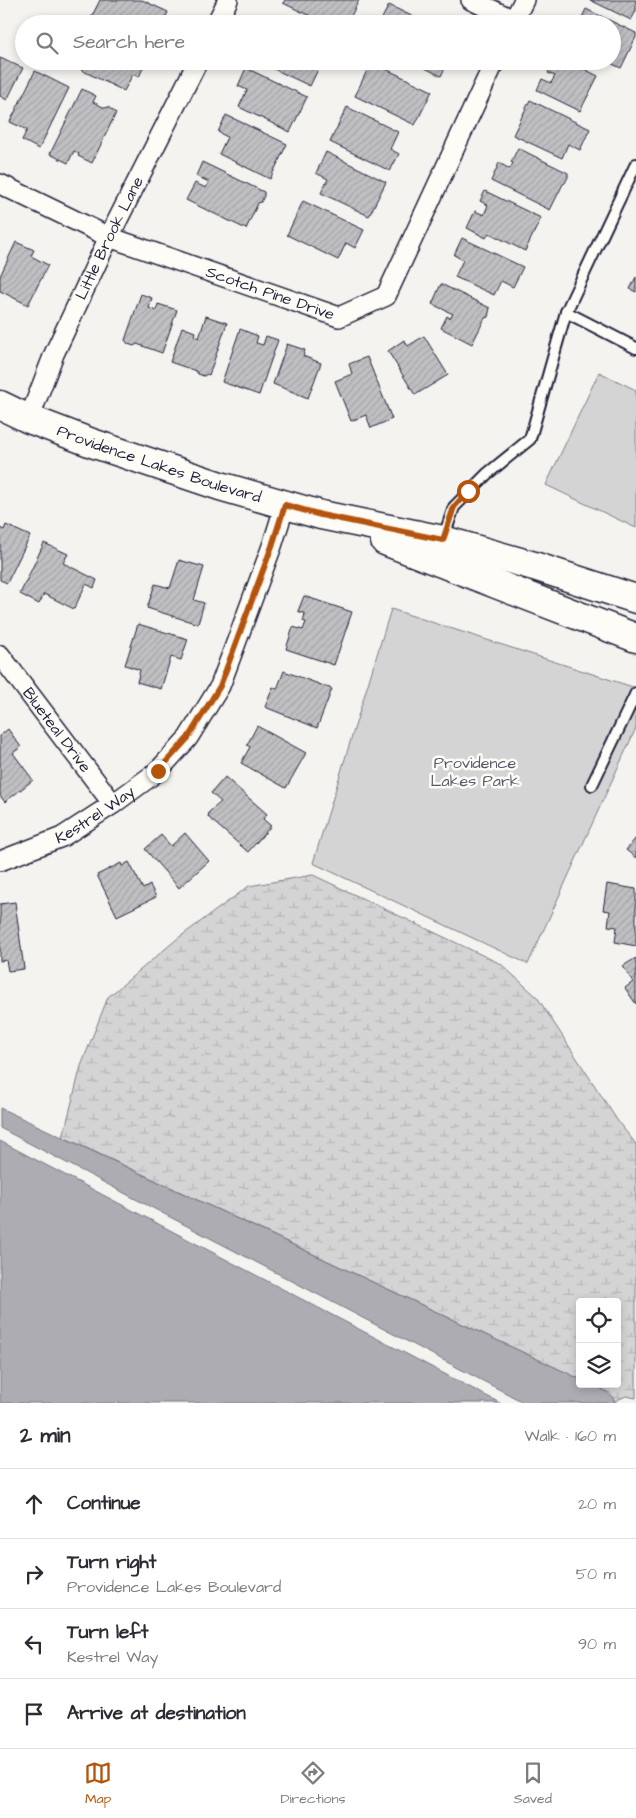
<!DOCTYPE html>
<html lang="en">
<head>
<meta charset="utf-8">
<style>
  body { margin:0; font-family:"Architects Daughter",sans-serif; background:#f7f7f7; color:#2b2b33 }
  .controls { position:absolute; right:15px; bottom:15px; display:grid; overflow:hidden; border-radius:5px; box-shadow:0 2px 8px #0003 }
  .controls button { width:45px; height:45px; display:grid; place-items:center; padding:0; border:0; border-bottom:1px solid #e1e1e2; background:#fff; color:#2b2b33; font:25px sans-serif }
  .stop { position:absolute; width:15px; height:15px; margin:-11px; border:4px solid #b45309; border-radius:50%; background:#fff }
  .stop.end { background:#b45309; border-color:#fff; box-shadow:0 1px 5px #0008 }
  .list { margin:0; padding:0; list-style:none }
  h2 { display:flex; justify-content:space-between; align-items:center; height:65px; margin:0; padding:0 20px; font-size:21px }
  h2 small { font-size:16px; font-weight:400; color:#7c7c81 }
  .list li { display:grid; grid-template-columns:32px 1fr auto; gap:15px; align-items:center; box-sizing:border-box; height:70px; padding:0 20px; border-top:1px solid #e1e1e2 }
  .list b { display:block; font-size:19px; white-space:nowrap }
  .list p { margin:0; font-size:16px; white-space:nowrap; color:#7c7c81 }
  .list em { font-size:16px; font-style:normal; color:#7c7c81 }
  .icon { flex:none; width:28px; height:28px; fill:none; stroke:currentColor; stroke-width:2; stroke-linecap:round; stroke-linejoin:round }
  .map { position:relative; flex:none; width:636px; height:1403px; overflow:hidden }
  .search { position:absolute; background:#fff; box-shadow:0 2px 8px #0003; left:15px; right:15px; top:15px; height:55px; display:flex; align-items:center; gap:12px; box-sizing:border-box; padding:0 18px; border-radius:28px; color:#7c7c81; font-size:19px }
  .sheet { height:345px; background:#fff }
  nav { display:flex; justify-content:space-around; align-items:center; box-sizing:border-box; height:70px; border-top:1px solid #e1e1e2; background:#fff; font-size:14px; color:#7c7c81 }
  nav a { display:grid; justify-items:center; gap:2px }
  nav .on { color:#b45309 }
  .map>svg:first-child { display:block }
  .wetland { fill:url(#wetland-marsh); stroke:#7c7b88 }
  .green { fill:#d5d4d5; stroke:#7c7b88 }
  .water { fill:#acacb2; stroke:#757582 }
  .building { fill:url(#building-hatch); stroke:#22223b }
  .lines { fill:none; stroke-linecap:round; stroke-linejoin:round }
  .lane-casing { stroke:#22223b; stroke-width:14 }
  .street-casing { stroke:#22223b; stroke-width:22 }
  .secondary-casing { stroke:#22223b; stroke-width:31 }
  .lane { stroke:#fdfcf7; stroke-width:10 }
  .street { stroke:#fdfcf7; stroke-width:19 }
  .secondary { stroke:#fdfcf7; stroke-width:28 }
  .route { stroke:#b45309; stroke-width:6 }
  .labels { text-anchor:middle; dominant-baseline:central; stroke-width:5; stroke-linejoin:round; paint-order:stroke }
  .street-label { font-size:16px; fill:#22223b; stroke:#fdfcf7 }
  .park-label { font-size:16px; fill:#585769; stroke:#fdfcf7 }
</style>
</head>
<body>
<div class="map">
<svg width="636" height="1403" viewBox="0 0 636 1403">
  <defs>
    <pattern id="wetland-marsh" width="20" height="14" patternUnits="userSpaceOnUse" patternTransform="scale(1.25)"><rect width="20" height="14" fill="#d5d4d5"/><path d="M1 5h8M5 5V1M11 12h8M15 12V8" fill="none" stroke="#b7b6b8"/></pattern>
    <pattern id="building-hatch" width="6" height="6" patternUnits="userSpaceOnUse" patternTransform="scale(1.25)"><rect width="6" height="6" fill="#c0bfc2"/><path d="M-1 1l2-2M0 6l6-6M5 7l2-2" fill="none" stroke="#a5a4a8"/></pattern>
  </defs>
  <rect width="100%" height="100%" fill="#f4f3ef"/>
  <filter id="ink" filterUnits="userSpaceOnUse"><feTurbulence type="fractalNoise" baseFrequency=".02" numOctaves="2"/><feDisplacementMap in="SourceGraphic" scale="10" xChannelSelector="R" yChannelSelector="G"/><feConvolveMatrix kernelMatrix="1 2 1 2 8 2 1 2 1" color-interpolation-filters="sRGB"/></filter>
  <g filter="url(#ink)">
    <path class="wetland" d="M313,875L501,964L537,997L619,1123L636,1144V1398L626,1396L615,1401L610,1393L591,1384H617V1302H580V1379L63,1137L81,1066L108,997L177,939L249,886Z"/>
    <g class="green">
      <path d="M599,372L636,390V528L546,485Z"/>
      <path d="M391,609L636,688V728L528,964L313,863Z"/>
    </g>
    <g class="water">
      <path d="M0,1108L580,1379V1384C595,1384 608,1390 616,1403H525L0,1128Z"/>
      <path d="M0,1141L500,1403H0Z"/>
    </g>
    <g class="building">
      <path d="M100,0H142L168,12L163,24H103L91,18Z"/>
      <path d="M285,0H359L347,24H327L283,3Z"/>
      <path d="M590,0H636V11L631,20Z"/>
      <path d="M389,5L428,24H379Z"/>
      <path d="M586,9L636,33V37L621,68L606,61H612V24H579Z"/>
      <path d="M0,58L23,68L7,100L0,96Z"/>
      <path d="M85,61H146L139,77L133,74L124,91L81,70Z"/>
      <path d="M257,61H322L310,86Z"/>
      <path d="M411,61H446L448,62L441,76Z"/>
      <path d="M554,61H568L598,76L580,111L537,90L542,79L551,83L555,76L548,73Z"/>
      <path d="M371,62L432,91L415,125L355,96Z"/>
      <path d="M246,68L307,97L290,132L239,107L247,90L238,86Z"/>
      <path d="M35,71L69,88L39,149L22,140L27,130L10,122Z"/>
      <path d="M82,89L96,96L93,102L105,108L108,107L116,113L92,163L78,156L79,154L74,151L68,163L50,154Z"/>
      <path d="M530,100L590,129L580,150L568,144L562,158L513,135Z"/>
      <path d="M347,107L398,132L390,149L399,154L390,171L330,142Z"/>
      <path d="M226,115L287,144L270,179L219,154L227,137L218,132Z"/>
      <path d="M518,148L568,173V177L565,183L563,184L550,210L491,181L499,163L510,169L513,163L511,162Z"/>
      <path d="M326,152L386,182L369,216L321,193L328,179L316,173Z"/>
      <path d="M202,162L264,192V196L261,202L258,203L246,229L186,200L195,183L206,188L209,182L196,176Z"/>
      <path d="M485,191L541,218L525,251L489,233L486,238L467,228L475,211L484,215L488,205L480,201Z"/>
      <path d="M303,201L364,230L355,248L346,243L338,260L287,235Z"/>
      <path d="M462,238L523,267L513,287L501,281L494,295L455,277L463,260L454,255Z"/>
      <path d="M16,242L34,250L31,256L48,265L28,305L0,291V276Z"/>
      <path d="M636,277V292L630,289Z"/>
      <path d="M441,284L490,308L488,317L485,318L472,344L441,328L447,316L450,318L453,314L432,304Z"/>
      <path d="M141,294L152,298L149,308L156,311L158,304L177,310L162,353L137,344L134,346L128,344L125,340Z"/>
      <path d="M206,316L227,323L209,375L207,374L204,376L198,374L196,371L170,362L182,327L195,332L194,336L199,338Z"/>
      <path d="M240,329L258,336L256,343L263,345L266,336L278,340L259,395L222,382Z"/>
      <path d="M424,336L448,375L415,395L388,351L404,340L408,346Z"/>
      <path d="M287,344L305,350L303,356L321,363L308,398L273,384Z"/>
      <path d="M367,357L392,419L371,428L366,415L351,421L335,381L352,374L349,364Z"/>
      <path d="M6,525L30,536L7,583L0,580V528L4,530Z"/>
      <path d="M44,543L68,554L63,563L97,580L94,588L86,584L74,609L44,594L39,604L20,594Z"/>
      <path d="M179,560L204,567L194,600L204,603L198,624L147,608L155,584L170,588Z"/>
      <path d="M304,596L352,612L334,665L286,649L293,627L303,630L306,622L303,621L305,614L298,611Z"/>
      <path d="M138,624L188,639L181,660L171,657L161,689L137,682L140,670L125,665Z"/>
      <path d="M284,671L332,689L317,728L265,707L273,687L277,689Z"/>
      <path d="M257,726L306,753L286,788L241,763L250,747L247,745Z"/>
      <path d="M8,729L21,747L13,753L33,780L5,802L0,796V736Z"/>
      <path d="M225,777L267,814L263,819L271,826L248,852L208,817L209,812L221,802L211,793Z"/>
      <path d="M185,833L209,861L179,888L145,849L161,835L171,846Z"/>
      <path d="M636,838V858L626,850Z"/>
      <path d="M129,862L143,889L150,885L156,897L117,916L97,875L121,863L122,866Z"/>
      <path d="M607,884L636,889V946L615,942L617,927L608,926L610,911L603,910Z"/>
      <path d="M15,902L24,969L8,971L6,960L0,961V904Z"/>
      <path d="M636,958V1004L625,988L633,982L623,966Z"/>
    </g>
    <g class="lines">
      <defs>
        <g id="lane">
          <path d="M566,312L636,348"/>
          <path d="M443,539L454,507L487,474L530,439L566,312L636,164"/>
          <path d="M592,785L636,693"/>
        </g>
        <g id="street">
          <path d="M471,0L514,20"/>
          <path d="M216,24L228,0"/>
          <path d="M512,24L524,0"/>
          <path id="s1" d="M0,184L109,237L339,317L386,296L495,61"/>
          <path id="s2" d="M29,419L54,354L109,237L198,61"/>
          <path id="s3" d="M0,655L113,804"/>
          <path id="s4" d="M0,861L62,837L113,804L158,771L188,738L220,686L272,546L285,505"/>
        </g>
        <g id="secondary">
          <path id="s5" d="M0,405L29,419L92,443L220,486L321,515L443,540L534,566L636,599"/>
          <path d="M385,541L636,638"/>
        </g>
      </defs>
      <use href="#lane" class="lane-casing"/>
      <use href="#street" class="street-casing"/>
      <use href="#secondary" class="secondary-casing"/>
      <use href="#lane" class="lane"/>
      <use href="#street" class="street"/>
      <use href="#secondary" class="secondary"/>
    </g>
  </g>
  <g class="lines" filter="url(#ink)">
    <path class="route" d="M158,771L188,738L220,686L272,546L285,505L321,515L443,540L454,507L468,491"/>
  </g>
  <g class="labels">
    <g class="street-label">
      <text stroke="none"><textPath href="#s2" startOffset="198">Little Brook Lane</textPath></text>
      <text stroke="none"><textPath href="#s1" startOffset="292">Scotch Pine Drive</textPath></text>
      <text stroke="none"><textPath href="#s5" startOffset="170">Providence Lakes Boulevard</textPath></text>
      <text stroke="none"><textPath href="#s3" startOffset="94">Blueteal Drive</textPath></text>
      <text stroke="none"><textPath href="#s4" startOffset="106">Kestrel Way</textPath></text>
    </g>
    <g class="park-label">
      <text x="475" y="763">Providence<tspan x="475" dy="18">Lakes Park</tspan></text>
    </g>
  </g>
</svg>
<div class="controls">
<button><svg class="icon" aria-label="locate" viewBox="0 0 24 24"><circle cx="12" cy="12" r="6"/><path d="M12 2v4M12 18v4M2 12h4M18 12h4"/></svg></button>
<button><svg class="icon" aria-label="layers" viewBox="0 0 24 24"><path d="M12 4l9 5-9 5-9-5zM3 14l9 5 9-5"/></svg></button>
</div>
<div class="stop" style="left:468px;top:491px"></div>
<div class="stop end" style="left:158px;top:771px"></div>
<div class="search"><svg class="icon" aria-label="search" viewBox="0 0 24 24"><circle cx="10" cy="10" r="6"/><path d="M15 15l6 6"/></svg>Search here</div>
</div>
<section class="sheet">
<h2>2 min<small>Walk · 160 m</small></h2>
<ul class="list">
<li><svg class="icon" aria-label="ahead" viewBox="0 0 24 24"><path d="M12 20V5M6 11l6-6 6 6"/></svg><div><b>Continue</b></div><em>20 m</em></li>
<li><svg class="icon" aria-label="right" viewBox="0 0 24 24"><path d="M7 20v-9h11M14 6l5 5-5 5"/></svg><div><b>Turn right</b><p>Providence Lakes Boulevard</p></div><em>50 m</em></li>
<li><svg class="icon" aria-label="left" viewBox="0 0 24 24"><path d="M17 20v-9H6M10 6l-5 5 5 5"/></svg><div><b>Turn left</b><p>Kestrel Way</p></div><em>90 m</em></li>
<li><svg class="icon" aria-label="arrive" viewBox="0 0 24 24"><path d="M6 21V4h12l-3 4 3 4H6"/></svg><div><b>Arrive at destination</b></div></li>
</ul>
</section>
<nav>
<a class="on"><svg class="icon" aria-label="map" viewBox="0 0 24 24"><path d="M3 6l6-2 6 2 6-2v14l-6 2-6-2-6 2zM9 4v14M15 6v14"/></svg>Map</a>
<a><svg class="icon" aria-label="directions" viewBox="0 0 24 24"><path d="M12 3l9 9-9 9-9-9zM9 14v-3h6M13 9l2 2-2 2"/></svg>Directions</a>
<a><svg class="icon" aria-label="saved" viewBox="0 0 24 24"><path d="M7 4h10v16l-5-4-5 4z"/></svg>Saved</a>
</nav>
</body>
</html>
